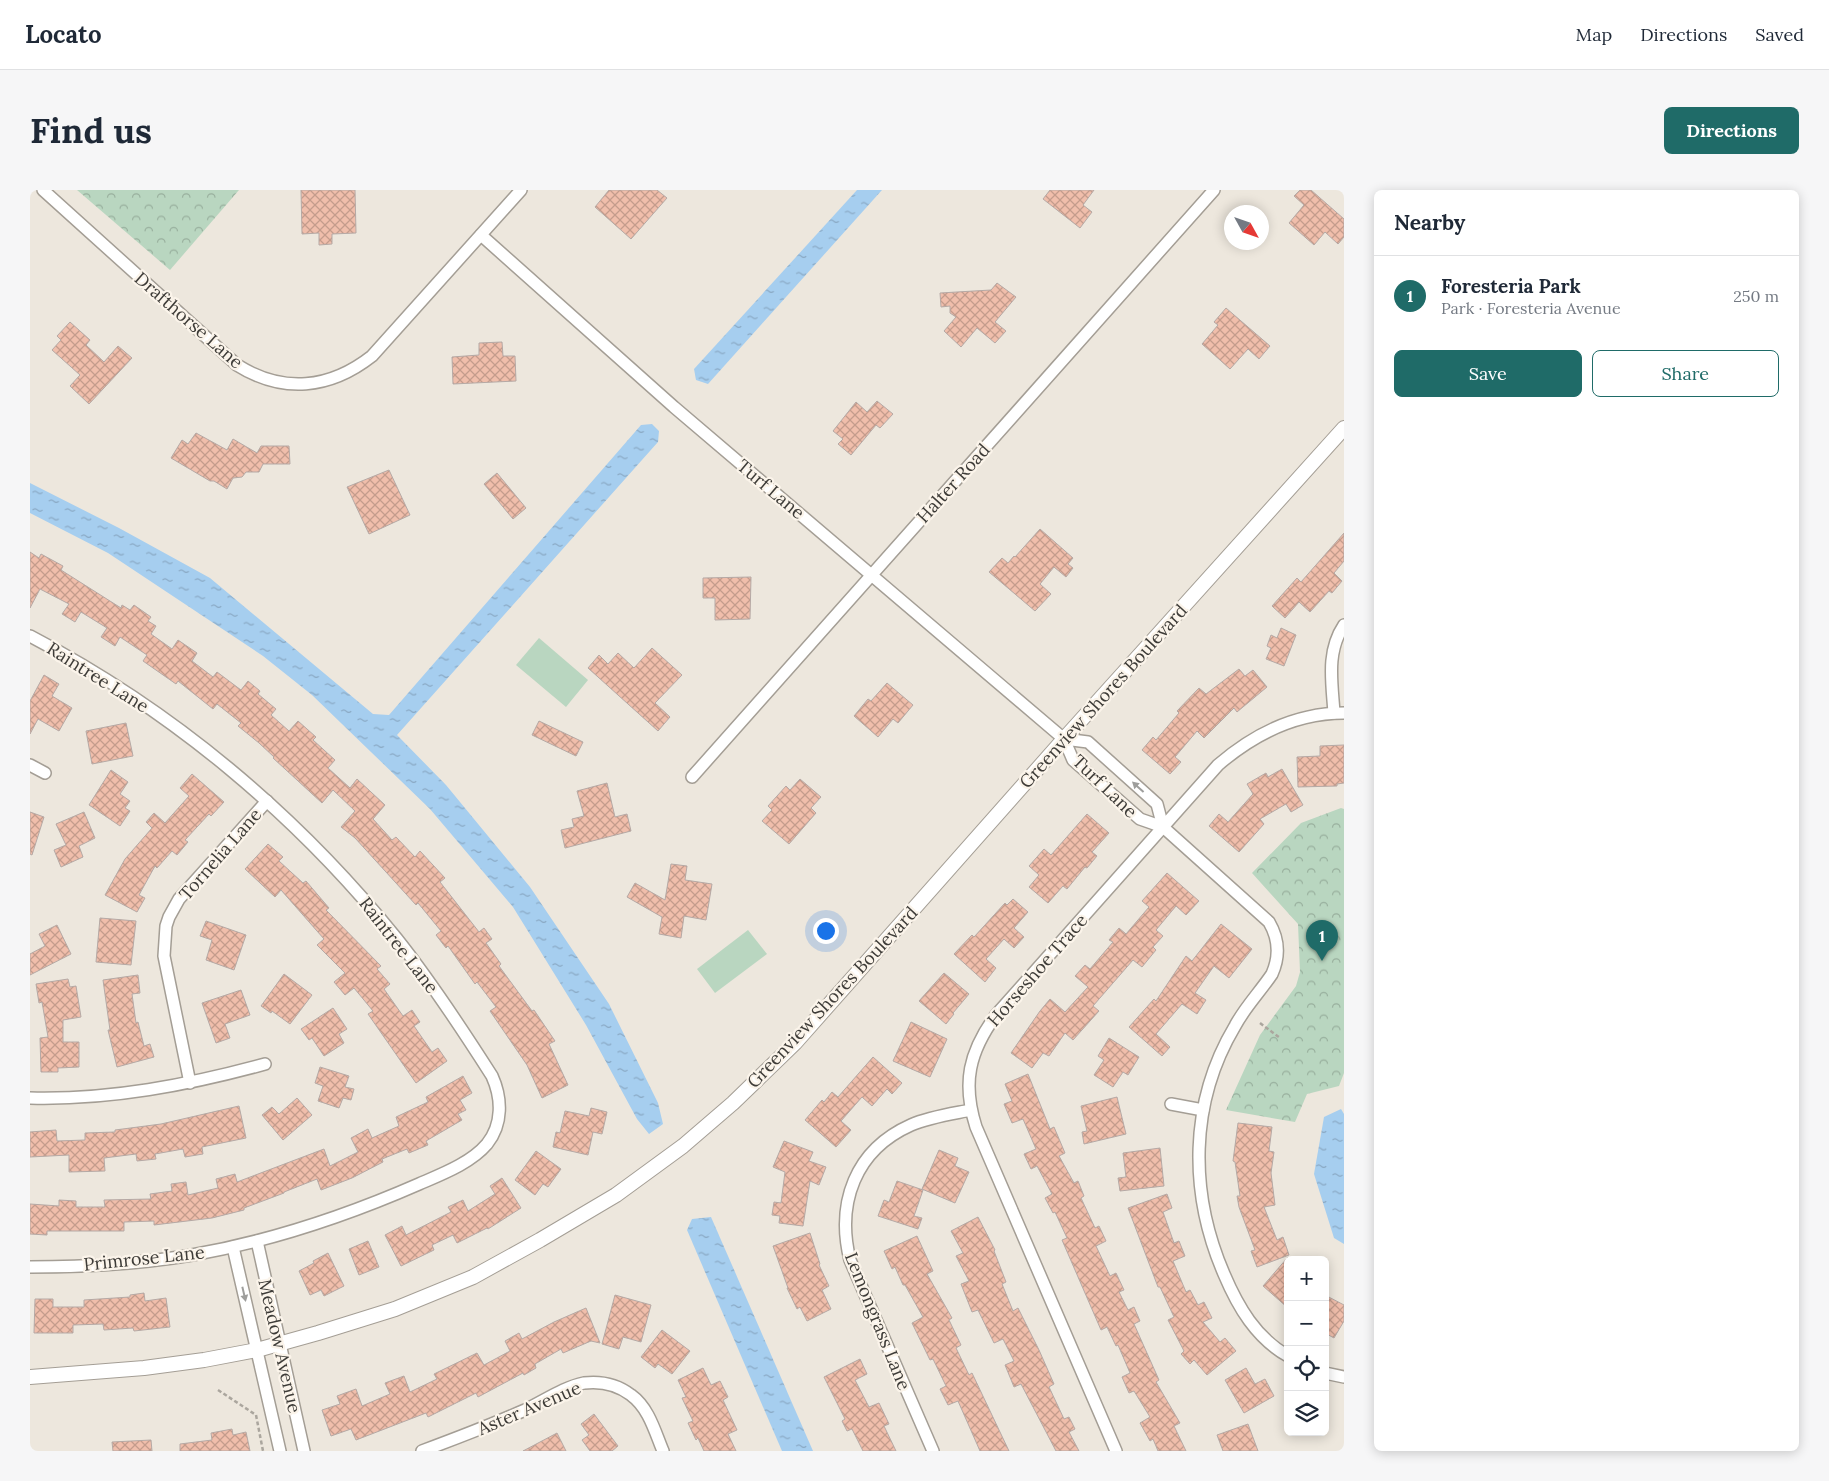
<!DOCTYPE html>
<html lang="en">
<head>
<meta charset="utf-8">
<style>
  body { margin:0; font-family:Lora,serif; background:#f6f6f7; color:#1f2937 }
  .controls { position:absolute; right:15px; bottom:15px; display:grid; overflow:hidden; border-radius:8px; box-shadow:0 2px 12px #0003 }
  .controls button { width:45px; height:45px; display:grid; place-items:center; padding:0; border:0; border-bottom:1px solid #e0e1e3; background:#fff; color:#1f2937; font:25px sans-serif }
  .compass { position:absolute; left:1194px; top:15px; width:45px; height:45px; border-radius:50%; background:#fff; box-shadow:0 2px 12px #0003; rotate:130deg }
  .you { position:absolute; left:795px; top:740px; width:18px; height:18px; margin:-12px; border:4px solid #fff; border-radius:50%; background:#1a73e8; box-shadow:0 0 0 8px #1a73e833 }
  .badge { display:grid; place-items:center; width:32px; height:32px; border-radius:50%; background:#1f6b68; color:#fff; font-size:16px; font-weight:700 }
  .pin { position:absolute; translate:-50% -41px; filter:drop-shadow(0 1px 2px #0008) }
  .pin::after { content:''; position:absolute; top:26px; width:18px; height:15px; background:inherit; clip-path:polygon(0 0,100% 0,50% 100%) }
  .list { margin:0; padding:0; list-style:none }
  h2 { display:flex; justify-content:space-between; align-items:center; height:65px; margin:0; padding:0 20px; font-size:21px }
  h2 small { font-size:16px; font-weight:400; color:#747a83 }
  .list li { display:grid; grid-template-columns:32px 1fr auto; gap:15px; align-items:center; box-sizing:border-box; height:80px; padding:0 20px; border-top:1px solid #e0e1e3 }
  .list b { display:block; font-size:19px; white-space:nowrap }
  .list p { margin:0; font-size:16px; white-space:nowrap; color:#747a83 }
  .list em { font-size:16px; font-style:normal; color:#747a83 }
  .actions { display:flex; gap:10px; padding:15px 20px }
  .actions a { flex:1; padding:11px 0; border:1px solid #1f6b68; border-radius:8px; text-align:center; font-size:18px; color:#1f6b68 }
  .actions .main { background:#1f6b68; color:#fff }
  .icon { flex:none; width:28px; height:28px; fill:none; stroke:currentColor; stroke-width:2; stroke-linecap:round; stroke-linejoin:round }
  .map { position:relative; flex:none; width:1314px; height:1261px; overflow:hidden; border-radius:8px }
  header { display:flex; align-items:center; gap:30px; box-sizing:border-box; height:70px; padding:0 25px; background:#fff; border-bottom:1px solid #e0e1e3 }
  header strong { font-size:24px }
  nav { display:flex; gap:28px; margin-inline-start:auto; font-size:18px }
  .intro { display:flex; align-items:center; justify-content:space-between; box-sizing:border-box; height:120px; padding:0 30px }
  h1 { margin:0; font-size:35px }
  .button { padding:12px 22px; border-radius:8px; background:#1f6b68; color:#fff; font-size:18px; font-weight:700 }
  main { display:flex; gap:30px; padding:0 30px }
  aside { flex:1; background:#fff; border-radius:8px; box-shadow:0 2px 12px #0003 }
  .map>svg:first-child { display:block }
  .forest { fill:url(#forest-crowns) }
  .pitch { fill:#b9d6c0 }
  .water { fill:url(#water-ripples) }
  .building { fill:url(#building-cross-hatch); stroke:#b5a9a5 }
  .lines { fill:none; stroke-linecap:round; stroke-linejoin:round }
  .minor-casing { stroke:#a49e95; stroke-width:14 }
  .tertiary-casing { stroke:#a49e95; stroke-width:16 }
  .path { stroke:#aba69e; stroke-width:2.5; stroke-dasharray:4 2.5; stroke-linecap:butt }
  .minor { stroke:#fff; stroke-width:11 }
  .tertiary { stroke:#fff; stroke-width:14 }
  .oneway { fill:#9e9e9c }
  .labels { text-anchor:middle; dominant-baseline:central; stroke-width:4.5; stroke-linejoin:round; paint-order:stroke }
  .street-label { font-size:18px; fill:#3e3c38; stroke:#fbf4ea }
</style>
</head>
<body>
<header>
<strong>Locato</strong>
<nav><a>Map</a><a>Directions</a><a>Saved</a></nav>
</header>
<div class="intro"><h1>Find us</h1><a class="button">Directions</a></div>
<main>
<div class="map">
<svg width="1314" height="1261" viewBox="0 0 1314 1261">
  <defs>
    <pattern id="forest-crowns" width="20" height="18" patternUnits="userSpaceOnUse" patternTransform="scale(1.25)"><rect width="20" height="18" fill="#b9d6c0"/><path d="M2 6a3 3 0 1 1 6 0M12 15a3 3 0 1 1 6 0" fill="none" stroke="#98af9d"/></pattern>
    <pattern id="water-ripples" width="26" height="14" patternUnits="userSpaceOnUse" patternTransform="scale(1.25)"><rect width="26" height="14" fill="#a6ceef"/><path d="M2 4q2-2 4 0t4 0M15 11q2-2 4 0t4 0" fill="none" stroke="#89a8c3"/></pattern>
    <pattern id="building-cross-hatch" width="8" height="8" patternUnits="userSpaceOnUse" patternTransform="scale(1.25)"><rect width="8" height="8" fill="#f0beab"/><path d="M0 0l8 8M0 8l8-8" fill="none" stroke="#c49c8c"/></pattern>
  </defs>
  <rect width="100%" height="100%" fill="#ede7dd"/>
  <g class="forest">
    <path d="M47,0H209L140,80Z"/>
    <path d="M1311,618L1314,619V883L1309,896L1277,904L1265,932L1196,920L1230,845L1266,796L1270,782L1268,734L1222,683L1271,633Z"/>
  </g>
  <g class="pitch">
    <path d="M509,448L558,490L536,517L486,475Z"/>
    <path d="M718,740L737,764L685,803L667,779Z"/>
  </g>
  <g class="water">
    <path d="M827,0H852L678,194L666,190L664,179Z"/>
    <path d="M622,234L629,241L628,252L367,545L416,595L500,697L579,814L628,913L633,934L619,944L607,929L556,835L483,717L400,619L282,505L233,466L78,363L0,323V293L89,338L180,388L343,524L359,525L611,235Z"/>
    <path d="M1311,919L1314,924V1054L1304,1048L1284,984L1294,927Z"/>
    <path d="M681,1027L783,1261H752L657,1040L662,1029Z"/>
  </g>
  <g class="building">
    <path d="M271,0H325L326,43L302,44V54L289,55V43L272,44Z"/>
    <path d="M579,0H627L637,8L601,49L565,17Z"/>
    <path d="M1020,0H1064L1053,15L1062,22L1050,38L1013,9Z"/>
    <path d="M1270,0H1281L1314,29V47L1308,54L1295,42L1284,55L1259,33L1274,15L1264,6Z"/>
    <path d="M967,93L986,107L965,132L976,141L965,153L947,138L931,157L914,141L926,127L920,123V116L911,117L910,103L961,100Z"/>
    <path d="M1196,118L1240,156L1229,169L1218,159L1200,179L1172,154L1188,135L1184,132Z"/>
    <path d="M40,132L60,150L56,155L74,172L88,156L102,168L59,214L40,196L50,185L22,160L31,150L27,146Z"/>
    <path d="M472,152L473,166H485L486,191L423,194L422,167L449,165V153Z"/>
    <path d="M847,211L863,224L850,238L846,235L821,265L808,254L813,249L803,241L826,212L837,222Z"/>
    <path d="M166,243L197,260L203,249L227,263L231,256H259L260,274H233L229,282H216L212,287L203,288L197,299L184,291H180L141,268L152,250L158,254Z"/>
    <path d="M359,280L380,325L339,344L317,297Z"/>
    <path d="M467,283L496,318L483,329L454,294Z"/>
    <path d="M1010,339L1043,368L1038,374L1043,378L1036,387L1024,377L1010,394L1021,404L1005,421L959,382L972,368L978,373L984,366L985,367Z"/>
    <path d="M1314,343V371L1304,383L1312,391L1302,403L1299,401L1280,422L1269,412L1255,428L1242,416L1267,388L1271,392Z"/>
    <path d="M0,362L9,368L11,364L33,376L31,380L91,418L92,415L100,420L104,415L121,427L118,431L126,436L121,444L142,459L148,450L167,463L162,471L183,487L187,482L211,500L218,491L230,501L228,504L246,519L241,525L259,541L268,531L286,547L283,550L305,570L298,578L320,598L327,589L355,615L343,629L362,650L366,647L385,667L390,661L415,688L410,692L449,742L454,738L462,749L456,753L471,774L469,776L502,821L504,820L525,851L519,854L538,895L512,908L497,875L460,821L466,817L447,792L445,794L418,756L416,758L406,745L411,741L388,713L386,715L325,648L311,637L325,621L303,600L292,613L243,568L244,567L229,553L208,536L211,533L187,514L183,519L148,491L146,494L113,471L117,465L90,447L85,456L71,447L77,438L51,422L45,432L32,424L39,414L10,399L0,418Z"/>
    <path d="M721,387L720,429L685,430V408H673V388Z"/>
    <path d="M1251,438L1266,445L1254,476L1236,469L1241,458L1237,456L1241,445L1247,448Z"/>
    <path d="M622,458L652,485L625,513L640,527L628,541L558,478L569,465L578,474L588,463L604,478Z"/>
    <path d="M1209,479L1215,486L1223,480L1237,497L1207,522L1204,518L1174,548L1167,541L1145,567L1151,572L1140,584L1112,560L1123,547L1126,550L1149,523L1147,521L1169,498L1176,504Z"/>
    <path d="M14,485L29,494L22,506L42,518L29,541L8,529L0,544V511Z"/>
    <path d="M857,493L883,515L868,533L863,529L848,547L824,526L838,509L841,511Z"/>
    <path d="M509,531L553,552L546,566L502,545Z"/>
    <path d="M96,533L103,566L62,574L56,541Z"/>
    <path d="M1314,555V593L1307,594V596L1268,597L1267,567L1290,566V556Z"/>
    <path d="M1252,579L1273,615L1261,622L1256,614L1230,629L1234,634L1209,662L1179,636L1189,624L1198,632L1223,604L1217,594L1236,583L1238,587Z"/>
    <path d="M81,580L98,592L90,604L100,611L95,618L100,621L90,636L59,615Z"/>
    <path d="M162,584L194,612L181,626L179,624L155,650L158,652L147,665L142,661L127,678L125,676L109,705L115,708L107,722L75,705L95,669L122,638L116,632L124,623L135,633L159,606L150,598Z"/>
    <path d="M770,589L791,607L781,618L786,623L759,654L732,631L742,620L738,616L756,596L760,600Z"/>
    <path d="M577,593L585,627L597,624L601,641L535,658L531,640L544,637L542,629L554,626L547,601Z"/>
    <path d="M0,622L14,627L2,665L0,664Z"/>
    <path d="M54,622L65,648L49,656L53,667L31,677L24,660L36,655L26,634Z"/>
    <path d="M1057,624L1079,643L1062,662L1067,666L1057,678L1055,677L1037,699L1033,696L1018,713L999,697L1009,685L999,676L1014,659L1021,665Z"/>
    <path d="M238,654L253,667L249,671L273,693L276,691L299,718L296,720L351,776L347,779L360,794L354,799L373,826L382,820L390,832L384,836L402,862L408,858L417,871L386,893L338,824L343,821L324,798L315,805L304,792L315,783L287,755L294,749L251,700L245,707L215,679Z"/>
    <path d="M641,674L657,676L655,690L682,694L676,730L654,726L651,748L629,744L632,727L597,707L605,693L635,710Z"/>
    <path d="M1137,683L1169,711L1156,725L1146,716L1126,740L1133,746L1123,757L1126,760L1112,777L1103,770L1063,816L1069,821L1043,850L1035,843L1019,866L1013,863L1002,878L981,863L1010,821L1020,809L1035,822L1058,797L1045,786L1055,775L1060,779L1083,752L1079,750L1089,738L1096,744L1119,717L1112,711Z"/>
    <path d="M983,709L998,722L984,738L994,747L984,758L974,749L956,769L966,778L955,792L924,764L942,745L944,747L975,713L977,715Z"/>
    <path d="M70,728L106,731L101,775L66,772Z"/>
    <path d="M176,731L216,745L204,780L176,770L182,750L170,746Z"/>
    <path d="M1191,734L1222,759L1199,788L1184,776L1165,803L1176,810L1167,824L1152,814L1126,844L1140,857L1132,866L1099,837L1124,809L1126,811L1156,766L1162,771Z"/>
    <path d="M27,735L41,764L0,785V764L15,756L9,744Z"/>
    <path d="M914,783L939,804L923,823L924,824L916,834L889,811Z"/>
    <path d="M254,784L282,805L260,834L242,821L241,823L231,816Z"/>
    <path d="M108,785L110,803L102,804L106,833L108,832L114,856L120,854L124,867L87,877L78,840H80L73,790Z"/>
    <path d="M38,789L40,797L46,796L51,827L33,830V852H49V877L28,878V882H11L10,848L18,847L12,812L9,813L6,794Z"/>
    <path d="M211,800L220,825L195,834L200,848L186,853L172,813Z"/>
    <path d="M303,818L317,839L309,844L314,853L294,866L282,848L279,850L271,839Z"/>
    <path d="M881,832L917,849L900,887L863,871Z"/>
    <path d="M1079,848L1109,867L1098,885L1093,882L1083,897L1064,885L1074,870L1068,866Z"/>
    <path d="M843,867L872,893L862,904L857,899L842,916L832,907L811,931L821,940L806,957L775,930L792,910L794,912L802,902L808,907Z"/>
    <path d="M290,877L319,886L315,897L324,899L321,910L313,908L309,918L288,911L293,896L285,893Z"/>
    <path d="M998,884L1020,939L1024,937L1035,963L1029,966L1044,993L1048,991L1054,1006L1051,1008L1065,1038L1069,1036L1076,1051L1066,1056L1080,1086L1086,1083L1094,1100L1089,1102L1098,1120L1104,1117L1110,1131L1104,1134L1129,1190L1126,1192L1150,1233L1144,1236L1156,1261H1128L1123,1249L1120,1251L1110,1233L1120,1227L1104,1201L1099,1203L1092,1187L1100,1183L1088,1155L1086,1156L1077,1137L1071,1140L1032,1050L1037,1048L1025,1022L1023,1023L1015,1008L1022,1004L1007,976L1001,979L994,964L1006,959L993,929L982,933L974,914L982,911L975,894Z"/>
    <path d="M433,886L442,903L430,910L436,920L428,924L432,930L396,951L398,955L379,963L377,959L352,969L353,972L322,988L291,1000L287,989L254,1002V1003L214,1018V1020L182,1028L124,1035V1031L94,1032V1041H17V1045L0,1044V1014L29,1016V1010L46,1011V1017H75L74,1010L121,1009L120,1004L142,1001L141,994L156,992L158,1005L188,998L186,989L205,984L207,992L294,959L300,976L328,962L321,948L338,939L342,948L369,936L366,927L398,912L396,907Z"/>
    <path d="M1087,907L1096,944L1054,954L1052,942L1057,941L1051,916Z"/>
    <path d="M267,908L282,925L253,950L232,925L242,917L249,924Z"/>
    <path d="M209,916L216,948L172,957L173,964L155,967L153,959L125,964L126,969L107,971L106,964L74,968L75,981L39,982V965L0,967V942L26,940L27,951L55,950V943L85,942V940L131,934Z"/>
    <path d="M561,918L577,922L572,944L563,942L558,965L523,957L526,942L530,943L535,921L559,926Z"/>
    <path d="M1208,933L1242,937L1239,961L1244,962L1241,983L1245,1015L1234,1017L1247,1050L1253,1047L1259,1065L1227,1077L1221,1061L1225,1060L1209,1017L1207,1006H1210L1205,972L1203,971Z"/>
    <path d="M754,951L783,962L779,971L796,977L789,995L780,991L773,1036L749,1033L750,1026L742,1025L744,1012L751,1013L755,982L743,977Z"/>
    <path d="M1130,958L1134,996L1090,1001L1088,988L1096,987L1093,963Z"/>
    <path d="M909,960L928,968L925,976L939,982L925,1013L892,999Z"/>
    <path d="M506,961L531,979L518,997L513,994L505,1005L485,990Z"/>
    <path d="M472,988L491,1018L458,1039L457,1038L427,1053L423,1045L402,1055L404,1060L371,1076L355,1045L372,1036L376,1045L421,1022L418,1017L433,1010L438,1021L465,1004L460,996Z"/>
    <path d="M867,991L893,1000L884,1026L892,1028L888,1039L848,1026L854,1010L859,1012Z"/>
    <path d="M1137,1004L1142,1018L1133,1022L1144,1053L1149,1051L1155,1066L1143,1071L1156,1102L1160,1100L1168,1115L1174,1112L1182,1128L1173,1132L1190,1152L1195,1148L1206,1161L1177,1185L1164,1170L1160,1174L1151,1164L1154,1161L1138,1130L1144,1127L1130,1097H1128L1098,1018Z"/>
    <path d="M948,1027L965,1060L964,1061L976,1092L972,1094L983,1121L988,1118L1009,1160L1024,1194L1019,1197L1034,1229L1039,1227L1045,1239L1039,1242L1049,1261H1026L991,1194L984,1197L975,1175L984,1171L973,1149L964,1153L948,1120L942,1122L931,1094L939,1091L926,1066L933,1063L921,1041Z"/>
    <path d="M780,1043L790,1074L789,1075L799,1096L792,1100L801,1119L777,1131L770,1117L767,1119L757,1098H758L743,1056Z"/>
    <path d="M887,1046L903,1081L897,1084L922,1128L919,1130L931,1155L926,1158L939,1185L942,1183L979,1261H950L928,1211L918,1215L910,1199L916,1196L903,1169L900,1170L882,1133L893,1127L875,1095H873L865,1077L862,1079L854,1061Z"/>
    <path d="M338,1051L349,1077L329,1085L319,1059Z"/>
    <path d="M298,1063L314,1096L294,1106L291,1100L280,1105L269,1081L284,1073L283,1071Z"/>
    <path d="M1258,1067V1118L1233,1096Z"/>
    <path d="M114,1103L115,1111L136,1108L140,1137L104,1141L103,1138L74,1140L73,1134L43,1135V1143H4L5,1109H23V1117H54V1110L100,1107V1105Z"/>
    <path d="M585,1105L621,1115L611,1152L593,1147L589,1159L572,1154Z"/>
    <path d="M1295,1105L1314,1115V1131L1304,1148L1295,1143Z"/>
    <path d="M556,1118L570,1153L561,1151L533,1163L531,1159L505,1174L506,1178L494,1185L493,1183L448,1207L446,1203L398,1227L396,1223L326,1250L321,1239L301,1246L292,1220L310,1214L307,1206L326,1199L332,1216L360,1204L355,1193L374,1186L380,1202L407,1189L404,1184L447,1163L454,1175L480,1161L475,1151L489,1143L492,1149L524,1132Z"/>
    <path d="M632,1140L660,1161L642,1184L628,1174L625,1178L611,1167Z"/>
    <path d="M830,1169L837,1184L825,1190L839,1217L849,1213L859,1234L854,1236L866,1261H833L822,1239L817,1241L812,1231L815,1229L794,1187Z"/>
    <path d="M673,1178L681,1195L690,1191L698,1207L693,1210L707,1240L698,1244L706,1261H674L668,1248L666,1250L658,1233L663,1231L652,1208L656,1207L648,1190Z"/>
    <path d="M1216,1178L1225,1194L1235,1189L1244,1206L1214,1223L1195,1190Z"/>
    <path d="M564,1224L588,1256L582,1261H560L552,1250L559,1245L551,1234Z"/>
    <path d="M1218,1234L1228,1261H1193L1187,1245Z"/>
    <path d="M202,1239L203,1245L216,1242L220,1261H150V1254L182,1250L181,1243Z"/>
    <path d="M527,1243L536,1261H493Z"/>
    <path d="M121,1250L122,1261H83L82,1252Z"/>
  </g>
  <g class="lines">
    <defs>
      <g id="minor">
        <path d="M13,0L207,175C253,204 300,199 342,166L491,0"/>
        <path d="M451,45L644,217L1034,549L1043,570L1110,629L1133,637L1239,732C1249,749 1250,766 1242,784C1230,802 1215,817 1205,836C1159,913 1159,1003 1194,1084C1208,1117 1226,1148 1258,1166"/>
        <path d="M0,446C142,520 267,625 367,749C402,793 432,839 462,886C472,908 473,934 457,954C441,973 412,984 389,994C316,1026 241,1051 162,1065C109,1074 54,1077 0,1077"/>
        <path d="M1304,523C1302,492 1296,462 1314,435"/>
        <path d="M1034,549L1058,552L1127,614L1133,637"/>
        <path d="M0,575L15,583"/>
        <path d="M662,587L1184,0"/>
        <path d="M160,893L134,766L136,736L139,727L149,709L237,611"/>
        <path d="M0,908C80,910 158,895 235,874"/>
        <path d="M1141,914L1173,920"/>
        <path d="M227,1051L274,1261"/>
        <path d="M203,1057L250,1261"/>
        <path d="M1295,1183L1314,1187"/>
        <path d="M392,1261C427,1248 461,1235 495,1220C514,1211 534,1197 554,1193C571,1191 588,1195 601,1205C619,1218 625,1242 633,1261"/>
        <path d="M903,1261L820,1070C806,1013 825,960 881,935C899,927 921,924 941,920"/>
        <path d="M1086,1261L946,937C932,893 939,862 966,825L1188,575C1224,544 1265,523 1314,523"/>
      </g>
      <path id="tertiary" d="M0,1187L114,1178L174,1170L227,1160L288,1143L365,1119L443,1087L510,1050L586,1005L653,956L703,913L765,853L1034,549L1314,238"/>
    </defs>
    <use href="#minor" class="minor-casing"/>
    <use href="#tertiary" class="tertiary-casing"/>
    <g class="path">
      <path d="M1230,833L1250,848"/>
      <path d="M188,1200L226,1225L233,1261"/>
    </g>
    <use href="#minor" class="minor"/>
    <use href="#tertiary" class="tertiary"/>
  </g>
  <defs><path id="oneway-solid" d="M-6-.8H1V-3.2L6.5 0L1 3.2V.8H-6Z" transform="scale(1.25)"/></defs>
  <g class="oneway">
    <use href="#oneway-solid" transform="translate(1108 597) rotate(-138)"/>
    <use href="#oneway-solid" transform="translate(214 1104) rotate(77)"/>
  </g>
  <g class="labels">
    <g class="street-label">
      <text transform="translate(159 130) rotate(41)">Drafthorse Lane</text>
      <text transform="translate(923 293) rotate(-48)">Halter Road</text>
      <text transform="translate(741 299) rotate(40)">Turf Lane</text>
      <text transform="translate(68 487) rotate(32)">Raintree Lane</text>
      <text transform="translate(1073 506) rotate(-48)">Greenview Shores Boulevard</text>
      <text transform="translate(1075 596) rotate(44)">Turf Lane</text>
      <text transform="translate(190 664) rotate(-49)">Tornelia Lane</text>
      <text transform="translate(369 755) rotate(52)">Raintree Lane</text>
      <text transform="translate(1007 780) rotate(-49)">Horseshoe Trace</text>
      <text transform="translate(802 807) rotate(-47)">Greenview Shores Boulevard</text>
      <text transform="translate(114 1068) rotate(-6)">Primrose Lane</text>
      <text transform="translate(848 1131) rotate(68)">Lemongrass Lane</text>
      <text transform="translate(250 1156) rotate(77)">Meadow Avenue</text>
      <text transform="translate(499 1218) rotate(-23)">Aster Avenue</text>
    </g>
  </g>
</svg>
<div class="controls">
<button>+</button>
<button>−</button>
<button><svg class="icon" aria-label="locate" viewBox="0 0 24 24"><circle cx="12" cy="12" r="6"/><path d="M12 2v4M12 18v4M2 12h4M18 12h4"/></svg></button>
<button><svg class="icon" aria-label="layers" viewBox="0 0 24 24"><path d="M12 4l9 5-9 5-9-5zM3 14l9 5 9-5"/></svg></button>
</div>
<svg class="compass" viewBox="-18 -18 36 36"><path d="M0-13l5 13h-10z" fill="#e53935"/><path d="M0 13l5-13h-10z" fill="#747a83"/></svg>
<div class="you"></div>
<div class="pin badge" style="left:1292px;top:771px">1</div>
</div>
<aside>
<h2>Nearby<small></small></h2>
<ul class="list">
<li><span class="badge">1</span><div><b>Foresteria Park</b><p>Park · Foresteria Avenue</p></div><em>250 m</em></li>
</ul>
<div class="actions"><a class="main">Save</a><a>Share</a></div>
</aside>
</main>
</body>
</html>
